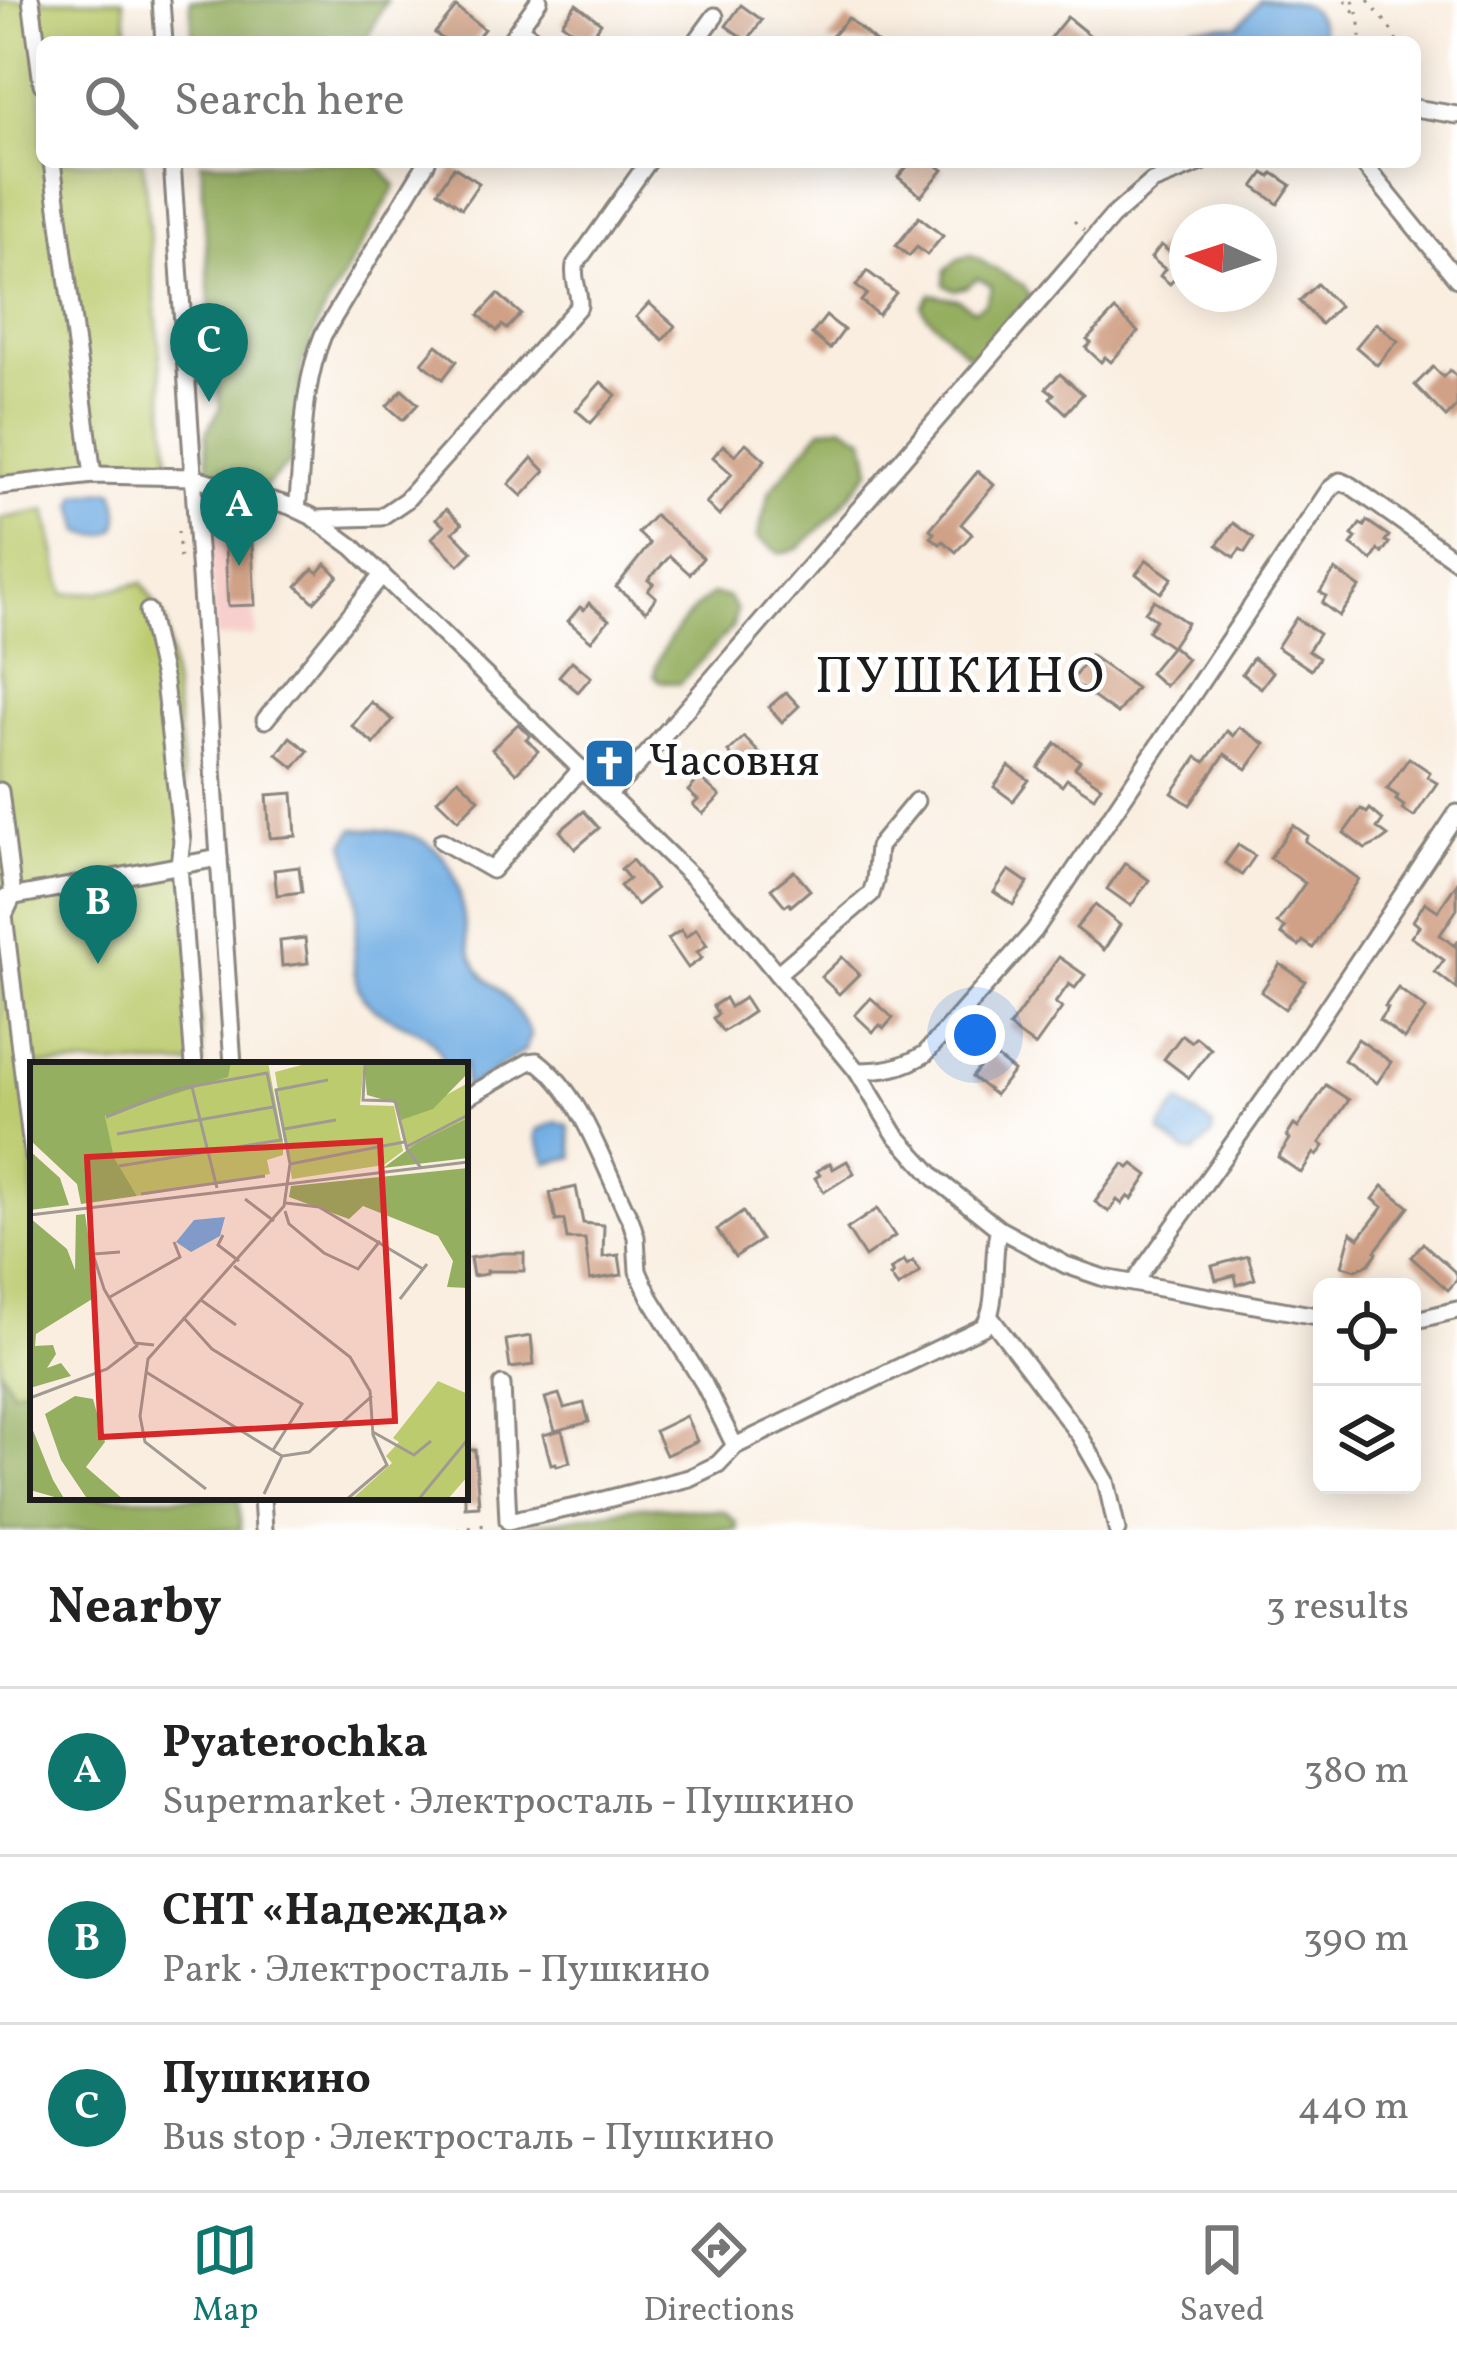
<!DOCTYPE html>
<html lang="en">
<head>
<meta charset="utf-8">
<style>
  body { margin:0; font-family:Vollkorn,serif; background:#f6f6f6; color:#222 }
  .controls { position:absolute; right:36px; bottom:36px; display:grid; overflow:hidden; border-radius:18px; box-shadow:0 6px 30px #0003 }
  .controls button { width:108px; height:108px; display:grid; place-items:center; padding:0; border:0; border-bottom:3px solid #e0e0e0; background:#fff; color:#222; font:60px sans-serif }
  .compass { position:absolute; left:1169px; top:204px; width:108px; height:108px; border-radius:50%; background:#fff; box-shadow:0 6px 30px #0003; rotate:273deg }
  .you { position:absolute; left:975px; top:1035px; width:42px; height:42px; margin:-30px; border:9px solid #fff; border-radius:50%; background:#1a73e8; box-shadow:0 0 0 18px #1a73e833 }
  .badge { display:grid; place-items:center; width:78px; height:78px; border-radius:50%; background:#0f766e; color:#fff; font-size:39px; font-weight:700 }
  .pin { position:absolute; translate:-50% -99px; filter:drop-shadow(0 3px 6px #0008) }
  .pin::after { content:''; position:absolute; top:63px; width:42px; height:36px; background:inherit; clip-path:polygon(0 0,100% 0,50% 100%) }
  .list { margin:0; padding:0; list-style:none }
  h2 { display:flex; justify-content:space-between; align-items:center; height:156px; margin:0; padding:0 48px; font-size:51px }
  h2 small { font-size:39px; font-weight:400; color:#767676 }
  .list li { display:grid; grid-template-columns:78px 1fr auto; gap:36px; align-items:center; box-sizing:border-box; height:168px; padding:0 48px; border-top:3px solid #e0e0e0 }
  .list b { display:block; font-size:45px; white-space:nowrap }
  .list p { margin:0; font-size:39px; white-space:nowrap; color:#767676 }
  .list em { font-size:39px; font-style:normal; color:#767676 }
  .icon { flex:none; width:66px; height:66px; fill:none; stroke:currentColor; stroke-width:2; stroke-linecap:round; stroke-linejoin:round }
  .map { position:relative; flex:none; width:1457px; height:1530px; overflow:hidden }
  .search { position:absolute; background:#fff; box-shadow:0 6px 30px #0003; left:36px; right:36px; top:36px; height:132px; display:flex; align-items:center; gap:30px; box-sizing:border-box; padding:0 42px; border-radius:18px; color:#767676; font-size:45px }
  .sheet { height:660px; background:#fff }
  nav { display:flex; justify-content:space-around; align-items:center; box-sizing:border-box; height:168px; border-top:3px solid #e0e0e0; background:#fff; font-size:33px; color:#767676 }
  nav a { display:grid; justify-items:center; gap:6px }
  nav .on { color:#0f766e }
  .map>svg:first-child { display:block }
  .built { fill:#f7d0ce }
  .green { fill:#bccb6e; stroke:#6c7445; stroke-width:3 }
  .forest { fill:#95af61; stroke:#58663e; stroke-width:3 }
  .water { fill:#72aee3; stroke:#476580; stroke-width:3 }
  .building { fill:#d0a186 }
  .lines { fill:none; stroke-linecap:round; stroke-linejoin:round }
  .minor-casing { stroke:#8a857e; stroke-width:21 }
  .path { stroke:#8a857e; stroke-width:3; stroke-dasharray:3 9; stroke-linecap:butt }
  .minor { stroke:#fff; stroke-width:15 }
  .labels { text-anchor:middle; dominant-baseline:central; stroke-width:9; stroke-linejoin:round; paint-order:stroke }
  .poi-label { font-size:45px; fill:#1c1c1c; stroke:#fff; text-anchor:start }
  .quarter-label { font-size:51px; letter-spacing:3px; fill:#1c1c1c; stroke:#fff }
  .inset-road { fill:none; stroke:#a19a92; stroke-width:3 }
  .view { fill:#d62828; fill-opacity:0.15; stroke:#d62828; stroke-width:6 }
  .inset-edge { fill:none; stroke:#1c1c1c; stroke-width:6 }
</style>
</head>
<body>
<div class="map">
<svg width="1457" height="1530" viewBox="0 0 1457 1530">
  <rect width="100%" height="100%" fill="#fff"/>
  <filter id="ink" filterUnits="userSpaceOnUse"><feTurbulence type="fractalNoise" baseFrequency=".00833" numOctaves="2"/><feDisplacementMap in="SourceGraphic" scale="24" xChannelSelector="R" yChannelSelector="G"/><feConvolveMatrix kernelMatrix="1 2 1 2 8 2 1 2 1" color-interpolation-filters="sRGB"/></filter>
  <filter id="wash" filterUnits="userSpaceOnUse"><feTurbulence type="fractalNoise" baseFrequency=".004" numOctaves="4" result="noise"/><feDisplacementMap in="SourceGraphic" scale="48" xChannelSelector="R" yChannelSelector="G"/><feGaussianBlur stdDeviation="2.7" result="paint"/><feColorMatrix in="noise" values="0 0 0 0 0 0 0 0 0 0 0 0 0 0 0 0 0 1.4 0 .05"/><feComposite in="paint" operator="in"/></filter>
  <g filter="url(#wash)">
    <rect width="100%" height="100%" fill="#f9eee0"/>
    <path class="built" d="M216,488L273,508L274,529L251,527L256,636L215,638L208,499Z"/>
    <g class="green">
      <path d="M0,0H123L129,42H42V162H143L170,469L80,470L0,480Z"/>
      <path d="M46,510L64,594L99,592L142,583L166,622L180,744L203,1065H33V1384L12,1392L0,1368V519Z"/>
    </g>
    <g class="forest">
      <path d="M190,0H387L365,42H193Z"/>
      <path d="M201,162H375L396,186L321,316L303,363L290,463L263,488L209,476L206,433L220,408L212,337Z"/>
      <path d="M971,255L1023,285L1031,298L984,351L967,355L924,312L922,306L930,294L958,299L974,310L985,303L992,287L978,278L966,287L954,290L944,284L945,270L958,259Z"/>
      <path d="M842,425L865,438L871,469L833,516L798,549L779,553L757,538L770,491L821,429Z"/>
      <path d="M712,594L728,597L737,610L732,628L679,684L660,681L654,676C657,649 690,610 712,594Z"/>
      <path d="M0,1368L12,1391L33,1384V1497H239L241,1530H0Z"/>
      <path d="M640,1506L724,1511L736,1522L737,1530H504Z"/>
    </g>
    <g class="water">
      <path d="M1260,0C1295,0 1322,0 1323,42H1169L1171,36L1193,26L1239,25Z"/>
      <path d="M105,491H114C124,524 120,543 81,532L74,504L77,495Z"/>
      <path d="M353,829C400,829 444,834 458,887C466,916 463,944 479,970C484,978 492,983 499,990C513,1004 523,1017 531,1036L525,1050L469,1088H465V1065H444C436,1021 379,1026 361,994C345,964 362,923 357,890C355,875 349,860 345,844Z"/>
      <path d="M1179,1102L1213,1126L1212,1136L1194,1153L1185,1151L1161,1133V1127Z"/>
      <path d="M556,1122L568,1125L574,1157L547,1163L536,1137L537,1130Z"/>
    </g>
    <g id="blocks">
      <g class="building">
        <path d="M576,4L601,23L588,42L562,23Z"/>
        <path d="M741,5L762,20L747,41L726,26Z"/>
        <path d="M456,7L484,29L474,42H446L435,33Z"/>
        <path d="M1067,17L1098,42H1047Z"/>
        <path d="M848,18L876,42H827Z"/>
        <path d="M911,162H933L943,170L921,196L898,177Z"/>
        <path d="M454,167L479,183L462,208L438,191Z"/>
        <path d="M1264,173L1270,177L1273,173L1291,185L1278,204L1254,187Z"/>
        <path d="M919,217L943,236L927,255L917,247L909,256L896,246Z"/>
        <path d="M1161,245L1187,266V285L1176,277L1170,284L1160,276L1165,269L1151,258Z"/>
        <path d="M867,271L896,293L878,315L861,301L867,294L856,286Z"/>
        <path d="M1317,284L1339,306L1321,324L1299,301Z"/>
        <path d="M498,294L521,314L507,329L502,325L497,331L479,315Z"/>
        <path d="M649,303L675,326L663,340L636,317Z"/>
        <path d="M1115,310L1138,332L1111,362L1105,357L1101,362L1086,348L1091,343L1087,340Z"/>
        <path d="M826,316L844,330L830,349L812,334Z"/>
        <path d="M1376,323L1398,341L1377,365L1356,347Z"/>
        <path d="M437,345L457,361L443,379L422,363Z"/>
        <path d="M1433,367L1443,377L1450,370L1457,377V406L1446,417L1415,385Z"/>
        <path d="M1060,374L1083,394L1066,413L1050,398L1054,394L1046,388Z"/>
        <path d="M601,382L616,395L591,423L576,410Z"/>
        <path d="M402,390L418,404L403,420L387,406Z"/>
        <path d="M746,443L765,460L719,516L706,503L732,474L713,457L723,445L735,455Z"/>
        <path d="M532,458L545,471L522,496L509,484Z"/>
        <path d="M978,471L994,485L961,524L972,534L956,552L943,541L940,544L931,537L934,533L930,529Z"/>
        <path d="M446,509L462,524L453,532L472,552L459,565L432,538L444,526L436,519Z"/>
        <path d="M655,515L703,558L690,574L670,556L648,580L653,584L648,590L656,597L646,611L616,587L650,544L638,533Z"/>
        <path d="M1367,521L1389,536L1385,541L1389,543L1382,553L1378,550L1372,560L1351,545L1356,538L1352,535L1360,524L1364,526Z"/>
        <path d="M1233,523L1254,538L1245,552L1240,549L1234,557L1217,545Z"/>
        <path d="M251,526L255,605L228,606L224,527Z"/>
        <path d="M1147,560L1172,578L1161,593L1136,574Z"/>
        <path d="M326,564L338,576L314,602L297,586L313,569L318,573Z"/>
        <path d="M1335,570L1360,587L1339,616L1322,603L1326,596L1320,592Z"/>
        <path d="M1154,600L1187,623L1171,647L1148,631L1156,620L1145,612Z"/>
        <path d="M589,603L609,620L591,641L568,621L580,607L584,610Z"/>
        <path d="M1296,618L1319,634L1308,651L1319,658L1311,670L1277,647Z"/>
        <path d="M1172,646L1187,659L1165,686L1150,673Z"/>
        <path d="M1090,655L1136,688L1117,714L1071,681Z"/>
        <path d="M1253,658L1273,672L1261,688L1242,674Z"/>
        <path d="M572,661L591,677L578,692L559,676Z"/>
        <path d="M786,692L799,706L782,722L769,707Z"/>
        <path d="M371,702L393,720L374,744L352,726Z"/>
        <path d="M518,724L530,736L526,739L538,751L516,773L492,749Z"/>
        <path d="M1239,727L1265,744L1247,769L1225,754L1190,805L1172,793L1197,757L1205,762L1227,731L1233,736Z"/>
        <path d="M290,737L308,751L294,768L277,754Z"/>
        <path d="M744,737L760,754L744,769L728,752Z"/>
        <path d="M1056,743L1080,761L1075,768L1101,786L1094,797L1067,779L1062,786L1038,768Z"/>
        <path d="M1409,758L1430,772L1427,777L1437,783L1414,817L1402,809L1404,806L1396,800L1398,796L1387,789Z"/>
        <path d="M1009,766L1029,780L1013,801L994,787Z"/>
        <path d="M700,778L720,796L703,814L693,805L698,800L688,791Z"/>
        <path d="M458,779L479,799L458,820L437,800Z"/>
        <path d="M293,793L296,836L270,838L267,795Z"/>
        <path d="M1361,809L1367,813L1370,809L1383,820L1377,828L1388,836L1380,842L1365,849L1344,833Z"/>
        <path d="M584,811L599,828L575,849L560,831Z"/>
        <path d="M1293,825L1308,836L1305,841L1359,879L1313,948L1303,941L1299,946L1281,934L1285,928L1277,923L1305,883L1270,858Z"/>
        <path d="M1238,845L1255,856L1242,875L1225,863Z"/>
        <path d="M632,860L656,889L637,905L620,886L629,879L621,869Z"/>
        <path d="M1125,863L1149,880L1131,906L1107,889Z"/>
        <path d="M299,867L302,892L277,895L274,870Z"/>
        <path d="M1009,870L1028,883L1013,905L994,892Z"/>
        <path d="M794,871L810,890L791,906L789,903L785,906L771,889Z"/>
        <path d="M1457,883V909L1440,935L1455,946L1457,943V989L1435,972L1444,960L1411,937L1419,926L1413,921L1425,902L1438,911Z"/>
        <path d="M1095,905L1120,925L1104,950L1076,928Z"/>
        <path d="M696,929L707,945L697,952L702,958L688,968L668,939L681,930L686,937Z"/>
        <path d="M305,938L308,963L282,966L280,941Z"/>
        <path d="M842,957L859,974L839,994L821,977Z"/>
        <path d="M1059,957L1085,975L1075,988L1069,984L1055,1003L1062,1008L1035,1046L1009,1027Z"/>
        <path d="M1280,964L1305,981L1285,1009L1261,992Z"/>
        <path d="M1398,988L1426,1009L1404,1039L1379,1020L1388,1008L1385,1006Z"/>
        <path d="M725,998L730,1007L744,998L753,1012L723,1032L713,1018L718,1014L713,1006Z"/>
        <path d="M871,998L893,1018L884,1028L880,1025L873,1032L855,1015Z"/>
        <path d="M1182,1035L1191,1042L1196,1037L1211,1049L1189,1078L1164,1059Z"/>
        <path d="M1358,1039L1391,1062L1377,1083L1344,1060Z"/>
        <path d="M991,1053L1014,1071L995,1095L972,1077Z"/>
        <path d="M1326,1085L1349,1100L1320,1143L1324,1146L1317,1156L1314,1153L1301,1173L1278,1157L1290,1139L1287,1136L1294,1125L1298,1128Z"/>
        <path d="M847,1161L854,1173L824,1192L815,1178L820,1175L817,1171L830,1163L833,1169Z"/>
        <path d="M1123,1164L1129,1168L1133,1164L1148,1175L1132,1199L1128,1196L1122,1204L1117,1200L1109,1212L1095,1202Z"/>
        <path d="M1383,1186L1409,1207L1375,1251L1377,1253L1369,1264L1356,1270L1342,1266L1351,1232L1359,1238L1383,1207L1373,1199Z"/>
        <path d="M576,1187L583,1223L604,1225L603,1257L619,1255L622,1275L590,1280L585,1239H567L564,1220L556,1221L550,1193Z"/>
        <path d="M877,1209L895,1236L865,1257L847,1229Z"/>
        <path d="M743,1212L761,1240L735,1257L717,1230Z"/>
        <path d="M1423,1243L1457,1274V1280L1448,1290L1411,1257Z"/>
        <path d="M502,1253H524V1271H487V1274L473,1276L470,1258Z"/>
        <path d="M1248,1256L1255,1279L1237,1285L1235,1275L1216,1280L1212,1266Z"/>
        <path d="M904,1260L907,1265L913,1261L920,1272L898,1287L890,1276L893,1274L890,1270Z"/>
        <path d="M531,1336L534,1365L510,1368L506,1340Z"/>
        <path d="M559,1394L564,1408L584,1403L589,1422L555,1431L545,1398Z"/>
        <path d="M686,1416L697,1441L666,1455L655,1431Z"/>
        <path d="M562,1430L570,1462L557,1466L556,1463L551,1464L543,1435Z"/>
        <path d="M465,1450H475L479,1506L465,1507Z"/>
      </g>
    </g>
  </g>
  <g filter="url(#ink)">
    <use href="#blocks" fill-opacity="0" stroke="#8a857e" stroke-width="3"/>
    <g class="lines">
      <defs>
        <g id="minor">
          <path d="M31,0L42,84"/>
          <path d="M161,0L164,42"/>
          <path d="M519,28L538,42"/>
          <path d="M509,42L539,0"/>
          <path d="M696,42L715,16"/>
          <path d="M1415,108L1457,115"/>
          <path d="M52,162L93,475"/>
          <path d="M172,162L233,1065"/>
          <path d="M1362,162L1457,279"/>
          <path d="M0,486L93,475L193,477L290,506L311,516L353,547L695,880L732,919L857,1071L895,1134L935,1178L999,1229L1066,1265L1104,1278L1322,1317"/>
          <path d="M297,509C304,450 300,391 323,335L427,162"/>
          <path d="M315,519L381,517L406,500L579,306C580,291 572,280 575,265L648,162"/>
          <path d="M148,611L164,682L182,841L179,865L194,1065"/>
          <path d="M265,720L382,575"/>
          <path d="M0,791L13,896L4,915L33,1157"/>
          <path d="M609,794L635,768L1112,217L1152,182L1202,162"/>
          <path d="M442,841L492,870L582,768"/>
          <path d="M0,899L219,858"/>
          <path d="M777,974L871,894L875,881L878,847L916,801"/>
          <path d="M857,1071C884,1071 902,1068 925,1054L1034,931L1330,489L1340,481L1350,485L1457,561"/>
          <path d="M465,1098L529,1062L537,1061C583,1095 605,1171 631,1221L636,1237L638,1271L650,1297L704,1384L735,1446"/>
          <path d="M1135,1281L1286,1069L1457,813"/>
          <path d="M990,1317L1080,1436L1106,1481L1117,1530"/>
          <path d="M1412,1321L1457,1310"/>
          <path d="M502,1385L508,1521L580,1506L689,1478L718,1464L735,1446L983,1327C1000,1306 990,1257 999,1229"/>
          <path d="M262,1497L264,1530"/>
        </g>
      </defs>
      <use href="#minor" class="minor-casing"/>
      <g class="path">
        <path d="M1345,0L1355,13"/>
        <path d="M1353,0L1360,20V42"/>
        <path d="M1368,0L1388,25L1397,42"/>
        <path d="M1074,221L1084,230"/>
        <path d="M216,529L226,503"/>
        <path d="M178,531L180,560"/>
        <path d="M457,1530L491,1524"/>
      </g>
      <use href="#minor" class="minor"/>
    </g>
  </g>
  <defs>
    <symbol id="church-square" viewBox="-11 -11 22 22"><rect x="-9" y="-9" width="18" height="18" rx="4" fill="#1f6fb2" stroke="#fff"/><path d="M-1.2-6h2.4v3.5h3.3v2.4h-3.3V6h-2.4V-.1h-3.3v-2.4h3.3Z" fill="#fff"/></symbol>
  </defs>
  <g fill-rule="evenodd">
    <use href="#church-square" x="580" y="734" width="59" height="59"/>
  </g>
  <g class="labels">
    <g class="poi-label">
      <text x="648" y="763">Часовня</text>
    </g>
    <g class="quarter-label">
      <text x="961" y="678">ПУШКИНО</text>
    </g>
  </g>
  <g transform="translate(30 1062)">
    <rect width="438" height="438" fill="#f9eee0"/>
    <path d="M201,0H238L253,80V93L237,98L240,112L107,134L83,96L75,55ZM283,0H334L330,43L364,44L373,89L354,103L262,117L245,10ZM438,21V56L377,88L371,58ZM408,319L438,332V414L417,438H321L362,401L356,394L369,380L363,376Z" fill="#bccb6e"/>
    <path d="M0,0H201L198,15L75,54L84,96L107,134L51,142L47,122L0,78ZM334,0H438V11L403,47L371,58L365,41L337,33ZM438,56V96L353,106L387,81ZM0,89L30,116L39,143L0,148ZM438,106V226L417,225L423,199L408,174L333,144L319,157L259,135L261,124ZM55,152L67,234L6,272L5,284L23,283L26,292L17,306L31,301L41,314L0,326V156L37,187L45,208L46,153ZM45,334L63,337L75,380L56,405L94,438H58L31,398L15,352ZM0,361L23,418L35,438L0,428Z" fill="#95af61"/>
    <path d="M195,155L190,174L161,190L146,180L164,158Z" fill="#72aee3"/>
    <path class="inset-road" d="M335,0L333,38L365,39L377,87L391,106M162,25L187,126M76,55L147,27L237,11L251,78L89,104M254,67L306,58M87,72L243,45M376,85L438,53M260,102L374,80M111,132L235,114M215,137L244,159M256,141L289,145L393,207M255,149L259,162L294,191L328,207L350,179M0,153L438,100M193,173L188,183L209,199M90,190L63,192L74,227L105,281L124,283M204,204L320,295L340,329L343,373L357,403L316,438M80,235L150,195L144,180M370,237L397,202M171,238L206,263M153,255L182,287L272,342L243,388M116,310L252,394M0,336L77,307L108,283M343,370L384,393L401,379M176,427L115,380L110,354L118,297L254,144L260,102L246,28L298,18M234,432L252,394L279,390L342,334M388,438L438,377"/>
    <path class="view" d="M350,79L365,359L71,375L57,95Z"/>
    <rect width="438" height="438" class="inset-edge"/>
  </g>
</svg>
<div class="controls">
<button><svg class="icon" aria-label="locate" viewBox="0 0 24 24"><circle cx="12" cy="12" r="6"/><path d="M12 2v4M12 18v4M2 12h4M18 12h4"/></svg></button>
<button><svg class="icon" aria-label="layers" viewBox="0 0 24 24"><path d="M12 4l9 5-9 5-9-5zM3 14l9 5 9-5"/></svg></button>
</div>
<svg class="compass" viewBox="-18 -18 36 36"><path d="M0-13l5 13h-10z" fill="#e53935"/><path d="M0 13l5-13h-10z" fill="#767676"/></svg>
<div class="you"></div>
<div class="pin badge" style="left:239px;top:566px">A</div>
<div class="pin badge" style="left:98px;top:964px">B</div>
<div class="pin badge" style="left:209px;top:402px">C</div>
<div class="search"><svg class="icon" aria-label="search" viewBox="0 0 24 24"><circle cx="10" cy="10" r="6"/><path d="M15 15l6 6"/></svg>Search here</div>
</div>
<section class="sheet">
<h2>Nearby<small>3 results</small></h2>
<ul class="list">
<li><span class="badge">A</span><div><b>Pyaterochka</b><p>Supermarket · Электросталь - Пушкино</p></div><em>380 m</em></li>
<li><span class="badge">B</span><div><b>СНТ «Надежда»</b><p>Park · Электросталь - Пушкино</p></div><em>390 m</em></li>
<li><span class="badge">C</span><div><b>Пушкино</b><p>Bus stop · Электросталь - Пушкино</p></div><em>440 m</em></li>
</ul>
</section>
<nav>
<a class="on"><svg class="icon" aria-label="map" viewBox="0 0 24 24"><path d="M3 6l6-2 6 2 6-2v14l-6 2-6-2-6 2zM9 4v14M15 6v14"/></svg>Map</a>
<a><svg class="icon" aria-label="directions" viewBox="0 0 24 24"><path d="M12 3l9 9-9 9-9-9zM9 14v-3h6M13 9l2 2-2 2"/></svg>Directions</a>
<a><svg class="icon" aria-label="saved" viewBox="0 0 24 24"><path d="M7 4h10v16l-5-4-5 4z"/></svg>Saved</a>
</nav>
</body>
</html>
